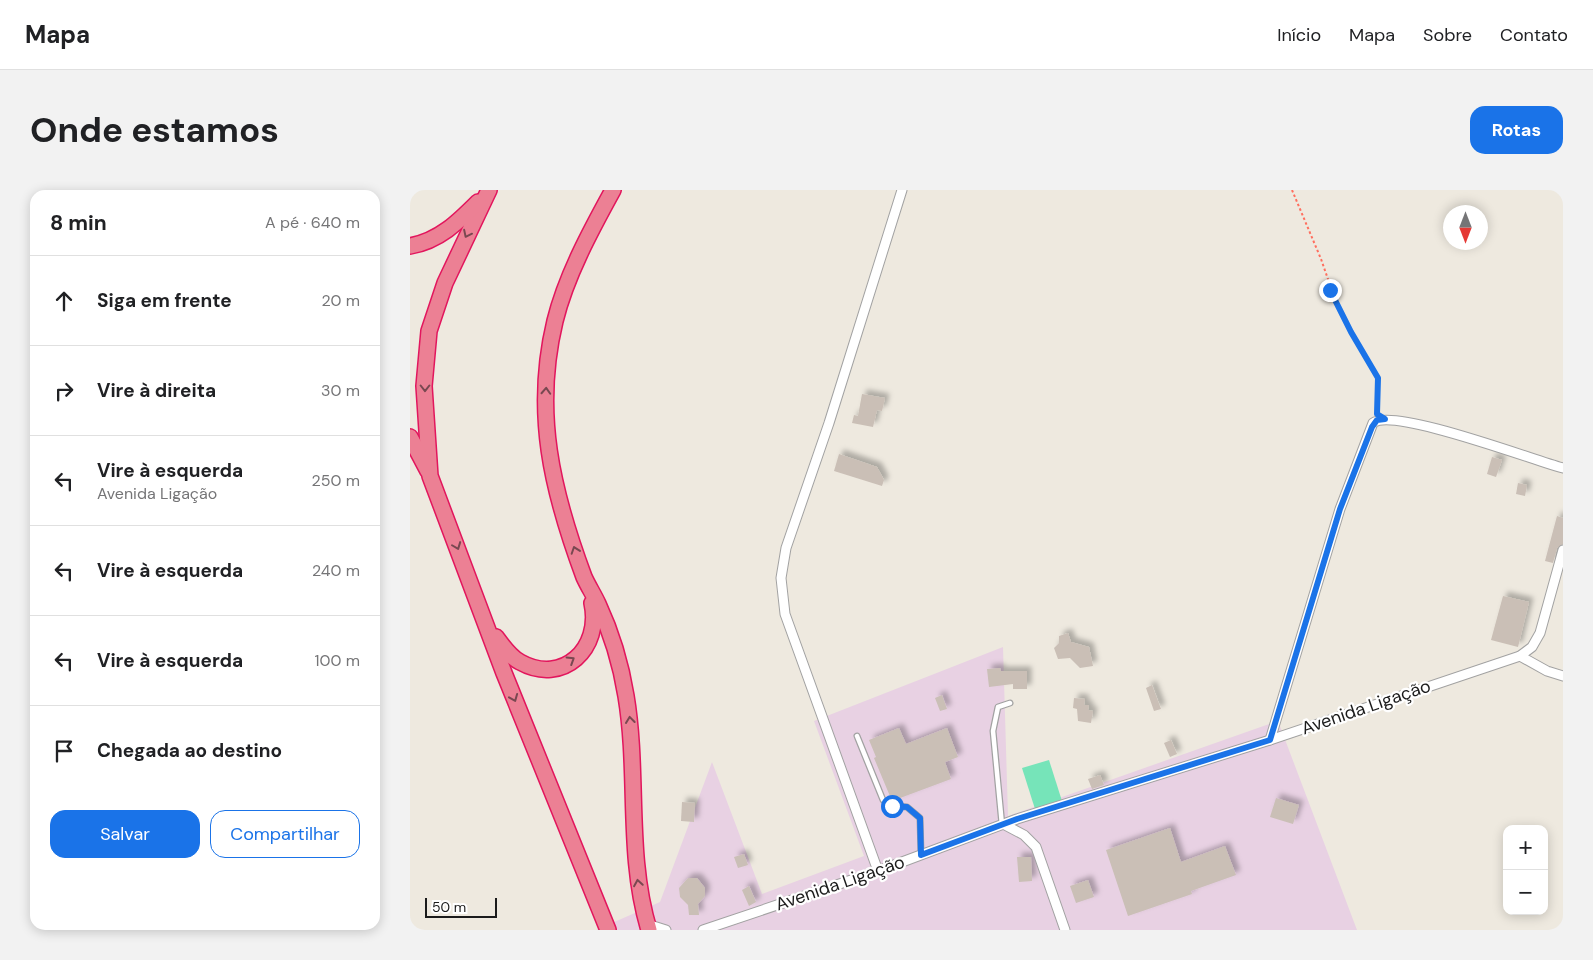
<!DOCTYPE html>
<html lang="pt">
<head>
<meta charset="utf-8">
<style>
  body { margin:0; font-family:"DM Sans",sans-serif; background:#f2f2f2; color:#202124 }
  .controls { position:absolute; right:15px; bottom:15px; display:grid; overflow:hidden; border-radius:10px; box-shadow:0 2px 12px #0003 }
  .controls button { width:45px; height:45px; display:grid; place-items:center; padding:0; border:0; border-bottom:1px solid #e0e0e0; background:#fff; color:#202124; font:25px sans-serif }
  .compass { position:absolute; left:1033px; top:15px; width:45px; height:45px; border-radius:50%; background:#fff; box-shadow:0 2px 12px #0003; rotate:180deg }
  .scale { position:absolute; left:15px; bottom:12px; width:72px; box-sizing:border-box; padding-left:5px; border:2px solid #1b1b1b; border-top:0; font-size:14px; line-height:18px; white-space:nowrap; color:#1b1b1b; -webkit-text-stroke:4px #fff; paint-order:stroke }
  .stop { position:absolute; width:15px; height:15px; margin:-11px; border:4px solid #1a73e8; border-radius:50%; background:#fff }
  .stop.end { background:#1a73e8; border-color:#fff; box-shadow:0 1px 5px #0008 }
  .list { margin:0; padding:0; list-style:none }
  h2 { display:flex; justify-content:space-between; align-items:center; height:65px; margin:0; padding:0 20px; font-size:21px }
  h2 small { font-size:16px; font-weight:400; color:#757577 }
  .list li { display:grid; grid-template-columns:32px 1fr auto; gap:15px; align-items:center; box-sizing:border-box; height:90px; padding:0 20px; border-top:1px solid #e0e0e0 }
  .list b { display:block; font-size:19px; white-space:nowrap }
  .list p { margin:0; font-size:16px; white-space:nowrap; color:#757577 }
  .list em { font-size:16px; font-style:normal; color:#757577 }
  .actions { display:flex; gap:10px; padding:15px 20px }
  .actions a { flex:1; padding:11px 0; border:1px solid #1a73e8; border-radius:15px; text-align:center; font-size:18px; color:#1a73e8 }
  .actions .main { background:#1a73e8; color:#fff }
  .icon { flex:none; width:28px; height:28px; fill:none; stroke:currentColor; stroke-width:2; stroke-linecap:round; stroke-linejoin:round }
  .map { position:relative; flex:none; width:1153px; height:740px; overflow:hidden; border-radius:15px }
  header { display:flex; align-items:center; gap:30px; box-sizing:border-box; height:70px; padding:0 25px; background:#fff; border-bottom:1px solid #e0e0e0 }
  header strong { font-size:24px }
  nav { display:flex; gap:28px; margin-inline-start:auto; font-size:18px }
  .intro { display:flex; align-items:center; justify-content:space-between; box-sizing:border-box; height:120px; padding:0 30px }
  h1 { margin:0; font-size:35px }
  .button { padding:12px 22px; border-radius:15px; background:#1a73e8; color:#fff; font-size:18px; font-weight:700 }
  main { display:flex; gap:30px; padding:0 30px }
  aside { flex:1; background:#fff; border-radius:15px; box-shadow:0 2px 12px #0003 }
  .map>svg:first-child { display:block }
  .industrial { fill:#e8d1e3 }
  .pitch { fill:#76e4b9 }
  .building { fill:#cabfb6; filter:url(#shadow) }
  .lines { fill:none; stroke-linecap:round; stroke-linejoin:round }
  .lane-casing { stroke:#a2a2a2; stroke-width:7 }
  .street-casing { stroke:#a2a2a2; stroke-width:11 }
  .highway-casing { stroke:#e2165d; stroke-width:18 }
  .path { stroke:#ff6f5f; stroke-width:2; stroke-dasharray:2.5 2.5; stroke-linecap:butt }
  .lane { stroke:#fff; stroke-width:4.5 }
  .street { stroke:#fff; stroke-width:9 }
  .highway { stroke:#ec8094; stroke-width:15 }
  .oneway { stroke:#794851 }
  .route { stroke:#1a73e8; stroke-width:6 }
  .labels { text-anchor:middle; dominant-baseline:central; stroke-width:4.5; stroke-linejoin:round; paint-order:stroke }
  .street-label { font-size:18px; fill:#1b1b1b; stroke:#fff }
</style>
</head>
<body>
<header>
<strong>Mapa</strong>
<nav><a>Início</a><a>Mapa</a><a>Sobre</a><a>Contato</a></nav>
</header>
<div class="intro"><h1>Onde estamos</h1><a class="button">Rotas</a></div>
<main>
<aside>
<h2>8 min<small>A pé · 640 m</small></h2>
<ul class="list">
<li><svg class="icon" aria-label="ahead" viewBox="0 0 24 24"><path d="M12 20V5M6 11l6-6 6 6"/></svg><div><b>Siga em frente</b></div><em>20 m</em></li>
<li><svg class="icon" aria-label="right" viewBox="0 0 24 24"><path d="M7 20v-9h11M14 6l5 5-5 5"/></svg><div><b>Vire à direita</b></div><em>30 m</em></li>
<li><svg class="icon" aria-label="left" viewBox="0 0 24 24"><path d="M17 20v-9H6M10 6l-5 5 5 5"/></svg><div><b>Vire à esquerda</b><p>Avenida Ligação</p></div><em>250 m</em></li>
<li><svg class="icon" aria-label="left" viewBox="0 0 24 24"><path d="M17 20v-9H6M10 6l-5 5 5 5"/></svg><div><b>Vire à esquerda</b></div><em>240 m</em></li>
<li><svg class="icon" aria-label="left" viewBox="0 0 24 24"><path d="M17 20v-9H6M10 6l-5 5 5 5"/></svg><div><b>Vire à esquerda</b></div><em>100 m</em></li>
<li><svg class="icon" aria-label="arrive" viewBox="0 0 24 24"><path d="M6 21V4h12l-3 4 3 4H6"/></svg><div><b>Chegada ao destino</b></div></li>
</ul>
<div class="actions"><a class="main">Salvar</a><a>Compartilhar</a></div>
</aside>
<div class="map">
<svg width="1153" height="740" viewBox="0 0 1153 740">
  <defs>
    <filter id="shadow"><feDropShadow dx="4.5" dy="-4.5" stdDeviation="2.5" flood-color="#0004"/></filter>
  </defs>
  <rect width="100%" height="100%" fill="#eee9df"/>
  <path class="industrial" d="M593,457L598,626L868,531L947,740H186L250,712L302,572L352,704L454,666L404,531Z"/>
  <path class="pitch" d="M639,570L652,611L625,619L612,578Z"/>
  <g class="building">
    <path d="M452,204L475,208L472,221L467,220L463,237L442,233L444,225L448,226Z"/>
    <path d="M429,264L467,277L474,290L472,296L424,281Z"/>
    <path d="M1082,267L1092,270L1086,287L1077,284Z"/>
    <path d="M1108,293L1117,295L1115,306L1106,304Z"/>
    <path d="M1147,326L1153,328V354L1147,358L1143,373L1135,371Z"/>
    <path d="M1093,406L1119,412L1108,457L1081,450Z"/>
    <path d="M658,443L661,452L679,457L683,476L670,478L660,468L648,469L644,458L649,453V446Z"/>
    <path d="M590,478L591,481H617V499H603V494L579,497L577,479Z"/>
    <path d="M742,495L751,519L744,521L736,498Z"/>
    <path d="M532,505L537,519L530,521L525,508Z"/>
    <path d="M664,508L675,509L674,515H679L678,520L683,521L681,533L668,531L667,519L663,518Z"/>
    <path d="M489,538L496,554L537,538L548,567L535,572L541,589L482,611L464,568L466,567L459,550Z"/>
    <path d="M761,550L767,564L760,567L754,553Z"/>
    <path d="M690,585L694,595L682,599L678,589Z"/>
    <path d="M866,608L889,615L883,634L860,627Z"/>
    <path d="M272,612L285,613L284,632L271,631Z"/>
    <path d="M760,638L771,672L815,656L826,685L781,701L782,704L718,726L696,660Z"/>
    <path d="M334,664L338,675L328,678L324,667Z"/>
    <path d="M607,667H621L622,691L609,692Z"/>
    <path d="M278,688H287L295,698V706L288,714L289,725H279L278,715L270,707L269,698Z"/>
    <path d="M678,690L684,707L666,713L660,696Z"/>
    <path d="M339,696L346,712L339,716L332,700Z"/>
  </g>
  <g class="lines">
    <defs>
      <g id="lane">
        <path d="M447,546L473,610L482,616L497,617L510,628L511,665"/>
        <path d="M592,635L583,541L588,517L600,513"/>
      </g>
      <g id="street">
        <path d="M1110,466L1137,481L1153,486"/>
        <path d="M860,550L930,319L963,233C983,217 1123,270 1153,278"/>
        <path d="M595,635L614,645L626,657L655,740"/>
        <path d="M468,681L375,424L371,388L376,358L419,233L492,0"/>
        <path d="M237,734L256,740"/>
        <path d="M293,740L468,681L607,629L860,550L1110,466L1122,457L1130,443L1153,360"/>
      </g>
      <g id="highway">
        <path d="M79,0L35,93L19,141L14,196L20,286L94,483L198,740"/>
        <path d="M203,0C181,40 156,86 145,131C123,222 142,301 174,387C178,396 184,405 188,414C202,444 211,475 216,506C229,584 216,664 239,740"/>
        <path d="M0,56C29,51 48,32 68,12"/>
        <path d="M0,247L18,281"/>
        <path d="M86,447C92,455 100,467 110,472C153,496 192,458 182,413"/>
      </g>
    </defs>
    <use href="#lane" class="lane-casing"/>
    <use href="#street" class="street-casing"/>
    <use href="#highway" class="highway-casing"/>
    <path class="path" d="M882,0L911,69L928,118L968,188L967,223"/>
    <use href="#lane" class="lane"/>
    <use href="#street" class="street"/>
    <use href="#highway" class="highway"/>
  </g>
  <defs><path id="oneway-chevron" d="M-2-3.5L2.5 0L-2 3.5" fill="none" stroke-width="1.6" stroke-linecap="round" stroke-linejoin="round" transform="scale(1.25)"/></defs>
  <g class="oneway">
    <use href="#oneway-chevron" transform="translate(57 44) rotate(116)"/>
    <use href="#oneway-chevron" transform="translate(15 198) rotate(90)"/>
    <use href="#oneway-chevron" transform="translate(136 201) rotate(-87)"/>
    <use href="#oneway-chevron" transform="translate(47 356) rotate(69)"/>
    <use href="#oneway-chevron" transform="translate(165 360) rotate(-109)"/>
    <use href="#oneway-chevron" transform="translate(161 470) rotate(-32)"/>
    <use href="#oneway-chevron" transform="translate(104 508) rotate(68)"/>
    <use href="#oneway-chevron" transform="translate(220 530) rotate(-97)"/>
    <use href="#oneway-chevron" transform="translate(228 693) rotate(-99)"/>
  </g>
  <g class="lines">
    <path class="route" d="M482,616L497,617L510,628L511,665L607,629L860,550L930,319L962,237L967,230L975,229L967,224L968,188L941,142L920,100"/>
  </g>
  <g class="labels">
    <g class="street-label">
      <text transform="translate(956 517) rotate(-19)">Avenida Ligação</text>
      <text transform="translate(430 693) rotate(-19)">Avenida Ligação</text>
    </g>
  </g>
</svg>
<div class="controls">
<button>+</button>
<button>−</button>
</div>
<svg class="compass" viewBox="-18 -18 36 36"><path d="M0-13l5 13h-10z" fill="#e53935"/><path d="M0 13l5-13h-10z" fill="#757577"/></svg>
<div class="scale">50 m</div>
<div class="stop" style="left:482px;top:616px"></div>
<div class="stop end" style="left:920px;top:100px"></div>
</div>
</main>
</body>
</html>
